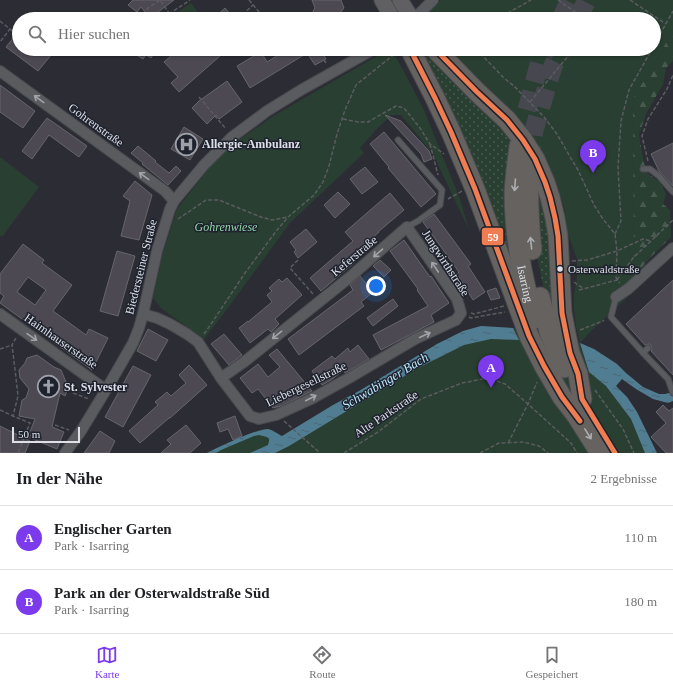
<!DOCTYPE html>
<html lang="de">
<head>
<meta charset="utf-8">
<style>
  body { margin:0; font-family:Georgia,serif; background:#f6f6f6; color:#202124 }
  .scale { position:absolute; left:12px; bottom:10px; width:68px; box-sizing:border-box; padding-left:4px; border:2px solid #dde0e7; border-top:0; font-size:11px; line-height:14px; white-space:nowrap; color:#dde0e7; -webkit-text-stroke:3px #1e222d; paint-order:stroke }
  .you { position:absolute; left:376px; top:286px; width:14px; height:14px; margin:-10px; border:3px solid #fff; border-radius:50%; background:#1a73e8; box-shadow:0 0 0 6px #1a73e833 }
  .badge { display:grid; place-items:center; width:26px; height:26px; border-radius:50%; background:#7c3aed; color:#fff; font-size:13px; font-weight:700 }
  .pin { position:absolute; translate:-50% -33px; filter:drop-shadow(0 1px 2px #0008) }
  .pin::after { content:''; position:absolute; top:21px; width:14px; height:12px; background:inherit; clip-path:polygon(0 0,100% 0,50% 100%) }
  .list { margin:0; padding:0; list-style:none }
  h2 { display:flex; justify-content:space-between; align-items:center; height:52px; margin:0; padding:0 16px; font-size:17px }
  h2 small { font-size:13px; font-weight:400; color:#757577 }
  .list li { display:grid; grid-template-columns:26px 1fr auto; gap:12px; align-items:center; box-sizing:border-box; height:64px; padding:0 16px; border-top:1px solid #e0e0e0 }
  .list b { display:block; font-size:15px; white-space:nowrap }
  .list p { margin:0; font-size:13px; white-space:nowrap; color:#757577 }
  .list em { font-size:13px; font-style:normal; color:#757577 }
  .icon { flex:none; width:22px; height:22px; fill:none; stroke:currentColor; stroke-width:2; stroke-linecap:round; stroke-linejoin:round }
  .map { position:relative; flex:none; width:673px; height:453px; overflow:hidden }
  .search { position:absolute; background:#fff; box-shadow:0 1px 3px #0004; left:12px; right:12px; top:12px; height:44px; display:flex; align-items:center; gap:10px; box-sizing:border-box; padding:0 14px; border-radius:22px; color:#757577; font-size:15px }
  .sheet { height:180px; background:#fff }
  nav { display:flex; justify-content:space-around; align-items:center; box-sizing:border-box; height:56px; border-top:1px solid #e0e0e0; background:#fff; font-size:11px; color:#757577 }
  nav a { display:grid; justify-items:center; gap:2px }
  nav .on { color:#7c3aed }
  .map>svg:first-child { display:block }
  .grass { fill:url(#grass-dots) }
  .forest { fill:url(#forest-firs) }
  .park { fill:#293f31 }
  .water { fill:url(#water-ripples) }
  .building { fill:#4c4953; stroke:#66656b; fill-rule:evenodd }
  .lines { fill:none; stroke-linecap:round; stroke-linejoin:round }
  .highway-tunnel { stroke:#47484f; stroke-width:19; stroke-dasharray:19 10; stroke-linecap:butt }
  .lane-casing { stroke:#494a50; stroke-width:7 }
  .street-casing { stroke:#494a50; stroke-width:12 }
  .secondary-casing { stroke:#494a50; stroke-width:17 }
  .highway-casing { stroke:#494a50; stroke-width:21 }
  .path { stroke:#5a5c60; stroke-width:1.5; stroke-dasharray:4 2; stroke-linecap:butt }
  .lane { stroke:#5a5b5f; stroke-width:5 }
  .street { stroke:#5a5b5f; stroke-width:10 }
  .secondary { stroke:#605f62; stroke-width:15 }
  .highway { stroke:#66625f; stroke-width:19 }
  .bus-1-casing { stroke:#1e222d; stroke-width:8 }
  .bus-1 { stroke:#f07d51; stroke-width:5 }
  .oneway { stroke:#a2a4aa }
  .oneway2 { stroke:#adaeb1 }
  .bus-dot { fill:#dde0e7; stroke:#1e222d; stroke-width:1.5 }
  .labels { text-anchor:middle; dominant-baseline:central; stroke-width:3; stroke-linejoin:round; paint-order:stroke }
  .bus-label { font-size:11px; fill:#dde0e7; stroke:#1e222d; text-anchor:start }
  .street-label { font-size:12px; fill:#dde0e7; stroke:#1e222d }
  .poi-label { font-size:12px; font-weight:bold; fill:#dde0e7; stroke:#1e222d; text-anchor:start }
  .park-label { font-size:12px; font-style:italic; fill:#92d6a9; stroke:#1e222d }
  .water-label { font-size:13px; font-style:italic; fill:#bae8fe; stroke:#1e222d }
  .line-badge { stroke:#1e222d; stroke-width:1.5 }
  .badge-label { font-size:11px; text-anchor:middle; font-weight:bold; fill:#fff }
</style>
</head>
<body>
<div class="map">
<svg width="673" height="453" viewBox="0 0 673 453">
  <defs>
    <pattern id="grass-dots" width="8" height="8" patternUnits="userSpaceOnUse"><rect width="8" height="8" fill="#293f31"/><path d="M2 2h.1M6 6h.1" fill="none" stroke="#485a4f" stroke-width="1.8" stroke-linecap="round"/></pattern>
    <pattern id="forest-firs" width="22" height="20" patternUnits="userSpaceOnUse"><rect width="22" height="20" fill="#293f31"/><path d="M5 1l3.5 6h-7zM16 11l3.5 6h-7z" fill="#485a4f"/></pattern>
    <pattern id="water-ripples" width="26" height="14" patternUnits="userSpaceOnUse"><rect width="26" height="14" fill="#517d93"/><path d="M2 4q2-2 4 0t4 0M15 11q2-2 4 0t4 0" fill="none" stroke="#4b6674"/></pattern>
  </defs>
  <rect width="100%" height="100%" fill="#2c2d34"/>
  <g class="grass">
    <path d="M415,49H426L440,68L511,135L507,161L517,272Z"/>
    <path d="M536,178L549,220L556,311L547,305L538,261L534,232Z"/>
  </g>
  <path class="forest" d="M673,0V61L666,68L663,84L646,114L639,135L643,159L647,173L661,183L666,195L663,204L670,210L671,237L648,260L638,272L628,278L619,93L654,49Z"/>
  <g class="park">
    <path d="M440,0H673V31L633,99L634,291L593,329L580,343C598,350 613,360 626,373L616,386L627,397L637,412L657,453H207C220,447 255,429 268,429C273,430 278,434 282,436L333,405L359,391L437,344L463,331L481,326L513,328L580,343L576,326L574,309V294L577,278V258L575,254L566,227L565,211L558,187L547,160L527,128L505,104L468,72L446,49H654V19H428L427,15Z"/>
    <path d="M191,3L199,14L192,19H177L174,15Z"/>
    <path d="M389,49H391L403,70L424,110L460,199L469,230L433,154L401,115H391L375,131L360,148L364,153L290,223L225,312L204,339L162,309L153,298L163,253L177,209L209,168L234,143L275,115Z"/>
    <path d="M0,157L39,187L2,237L0,235Z"/>
  </g>
  <g class="water">
    <path d="M481,326L513,328L519,340L491,339L464,345L416,369L289,446L275,453H250L268,445L269,441V439L267,437L259,435L254,436L221,450L216,453H207C219,447 256,429 268,429C273,430 278,434 282,436L333,405L359,391L437,344L463,331Z"/>
    <path d="M580,343L594,349L617,364L626,373L643,387L659,394H665L673,392V401L668,403L653,399L636,389L622,379L616,386L627,397L637,412L657,453H645L631,419L606,386L589,372Z"/>
  </g>
  <g class="building">
    <path d="M133,0H174L150,18L141,7L137,12L128,5Z"/>
    <path d="M312,0H341L344,8L340,13L344,19H316L313,11L315,8Z"/>
    <path d="M225,8L234,19H213Z"/>
    <path d="M19,31V49H56L38,71L6,47Z"/>
    <path d="M127,49H157L151,58L146,55L143,59Z"/>
    <path d="M179,49H228L179,92L171,83L178,77L164,62Z"/>
    <path d="M277,49H320L326,59L315,65L307,53L250,88L237,66L261,52L267,62L280,54Z"/>
    <path d="M227,81L242,102L219,119L216,115L207,124L192,108L199,101Z"/>
    <path d="M0,85L35,111L23,128L0,112Z"/>
    <path d="M385,115L401,121L429,151L432,159L424,162L421,154Z"/>
    <path d="M47,118L87,146L79,157L49,135L32,159L22,151Z"/>
    <path d="M184,127L203,139L190,160L171,149Z"/>
    <path d="M384,132L436,194L421,207L388,168L389,167L370,144Z"/>
    <path d="M673,143V186L659,171L651,154Z"/>
    <path d="M138,146L156,161L155,162L169,173L176,166L181,171L168,185L142,164L143,163L131,153Z"/>
    <path d="M365,167L378,182L362,194L350,179Z"/>
    <path d="M135,181L152,195L139,240L121,236L130,201L123,196Z"/>
    <path d="M338,192L350,204L335,218L324,205Z"/>
    <path d="M390,193L404,210L378,232H379L351,257L355,262L321,291L310,278L353,241L345,232Z"/>
    <path d="M434,214L471,264L468,266L485,292L473,300L457,274L459,272L423,222Z"/>
    <path d="M306,229L317,242L298,258L294,252L296,250L290,242Z"/>
    <path d="M404,240L430,277L431,276L449,303L431,315L434,322L381,350L373,335L428,306L417,290L418,289L390,251Z"/>
    <path d="M23,244L44,260L42,263L72,285L53,311L86,335L89,329L108,338L92,370L0,303L4,296L0,293V274ZM28,277L46,290L35,305L17,292Z"/>
    <path d="M117,251L135,256L118,316L100,311Z"/>
    <path d="M380,260L391,270L384,277L373,266Z"/>
    <path d="M360,276L373,292L361,302L364,306L299,355L288,339L353,290L350,285Z"/>
    <path d="M287,278L302,295L275,319L279,324L271,332L268,329L250,343L239,328L248,321V322L272,302L267,295L272,291L269,288L279,279L282,282Z"/>
    <path d="M673,280V375L651,351L652,349L651,345L649,344L645,345L626,324Z"/>
    <path d="M496,288L500,298L491,300L487,291Z"/>
    <path d="M393,299L398,306L373,326L367,318Z"/>
    <path d="M148,329L168,340L156,361L137,351Z"/>
    <path d="M224,334L242,355L229,365L211,344Z"/>
    <path d="M358,345L369,359L345,373L344,370L331,380L322,385L312,371L332,356L335,359L348,348L350,352Z"/>
    <path d="M277,349L312,391L281,406L273,408L258,389L252,393L240,378L258,364L268,377L280,367L269,355Z"/>
    <path d="M37,355L54,367L61,370L66,382L70,384L65,396L60,393L52,427L64,432L57,449L28,437L35,419L19,416L22,400L26,398L29,389L20,378L19,370L25,363L27,358Z"/>
    <path d="M189,365L207,385L170,418H169L140,443L129,431L158,405L155,402L167,392L171,396L186,383L179,375Z"/>
    <path d="M133,366L151,375L123,427L105,417Z"/>
    <path d="M663,405L669,411L673,408V453H666L651,437L666,423L656,412Z"/>
    <path d="M235,416L242,436L233,440L228,429L220,432L217,423Z"/>
    <path d="M186,425L201,443L190,453H161L171,444L167,440Z"/>
    <path d="M0,426L30,441L25,453H0Z"/>
    <path d="M100,431L115,441L109,453H84Z"/>
  </g>
  <g class="lines">
    <g class="highway-tunnel">
      <path d="M561,19L570,0"/>
      <path d="M577,19L587,0"/>
      <path d="M527,110L540,61L546,49"/>
      <path d="M529,164L534,130L553,66L562,49"/>
    </g>
    <defs>
      <g id="lane">
        <path d="M398,140L442,190L440,205L418,221L407,227"/>
        <path d="M643,169H650L659,176L673,192"/>
        <path d="M616,297L611,317L646,356L668,379L673,393"/>
        <path d="M643,353L648,348"/>
      </g>
      <g id="street">
        <path d="M414,19L433,0"/>
        <path d="M0,71L165,191L174,201"/>
        <path d="M616,297L628,289L673,248"/>
        <path d="M0,314L106,390"/>
        <path d="M143,314L157,318L170,324L187,334L198,342L221,378L250,416L259,419L276,415L313,398L349,378L415,339L456,320L461,313L457,299L407,227L350,277L244,362L221,378"/>
        <path d="M65,453L81,431L106,390L133,343L139,328L143,314L157,251L170,209L174,201L204,165L232,137L267,111L301,90L374,49"/>
      </g>
      <g id="secondary">
        <path d="M382,0L393,19"/>
        <path d="M400,0L412,19"/>
      </g>
      <g id="highway">
        <path d="M410,49L435,98L451,132L475,189L529,336L544,366L562,397L576,415"/>
        <path d="M435,49L477,92L507,120L523,140L535,159L545,182L550,197L555,218L558,236L562,313L566,334L570,353L578,374L582,399"/>
        <path id="s1" d="M519,146C517,161 515,177 514,192C514,235 522,277 534,319"/>
        <path d="M529,164C528,193 529,222 532,250"/>
        <path d="M540,297L549,332L564,368"/>
        <path d="M570,404L576,415L600,453"/>
      </g>
    </defs>
    <use href="#lane" class="lane-casing"/>
    <use href="#street" class="street-casing"/>
    <use href="#secondary" class="secondary-casing"/>
    <use href="#highway" class="highway-casing"/>
    <g class="path">
      <path d="M249,0L265,19"/>
      <path d="M558,0L585,19"/>
      <path d="M630,0L666,24"/>
      <path d="M169,14L190,0"/>
      <path d="M139,19L148,8L160,0L173,19"/>
      <path d="M238,19L253,5"/>
      <path d="M310,19L315,16"/>
      <path d="M497,19L531,0"/>
      <path d="M0,21L10,29L0,42"/>
      <path d="M10,29L16,34"/>
      <path d="M654,45L673,11"/>
      <path d="M476,49L504,78L514,86L544,117L557,134L569,155L578,170L594,205L603,219L615,234L617,251L616,277L617,280"/>
      <path d="M324,60L326,63"/>
      <path d="M199,97L226,129"/>
      <path d="M530,102L574,49"/>
      <path d="M343,119L358,122H368L396,106L404,108L420,128L430,144L444,154"/>
      <path d="M430,144L438,175"/>
      <path d="M648,161L642,136L648,119L667,89L673,75"/>
      <path d="M448,199L462,191"/>
      <path d="M178,219L206,200H219L261,217L272,220L288,217"/>
      <path d="M615,234L621,221L618,167L621,121L629,90L652,49"/>
      <path d="M298,260L290,268L313,294"/>
      <path d="M572,261L587,260L617,251L643,239L651,241"/>
      <path d="M617,280L633,258L673,220"/>
      <path d="M574,282L584,289"/>
      <path d="M579,290L617,280L620,283"/>
      <path d="M471,313L474,314L504,306"/>
      <path d="M469,317L471,318L505,312"/>
      <path d="M580,330L603,321L604,320"/>
      <path d="M204,334L211,324L245,273L277,230L288,217L314,195L323,182L329,166L337,134L345,110L356,85L397,52"/>
      <path d="M16,338L12,345L16,378L18,396L13,416L30,423L18,453"/>
      <path d="M0,349L12,345"/>
      <path d="M595,390L623,429L634,453"/>
      <path d="M73,393L89,399"/>
      <path d="M0,410L13,416"/>
      <path d="M284,421L320,453"/>
      <path d="M55,425L69,430"/>
      <path d="M508,443L528,404L537,382"/>
      <path d="M344,453L378,432L421,399L462,383L488,378L505,384L528,404L571,443L577,453"/>
      <path d="M480,453L499,443L523,442L539,446L548,453"/>
    </g>
    <use href="#lane" class="lane"/>
    <use href="#street" class="street"/>
    <use href="#secondary" class="secondary"/>
    <use href="#highway" class="highway"/>
    <defs>
      <g id="bus-1">
        <path d="M410,49L435,98L451,132L475,189L529,336L544,366L562,397L580,421"/>
        <path d="M435,49L477,92L507,120L523,140L535,159L545,182L550,197L555,218L558,236L562,313L570,353L578,374L582,399L615,453"/>
      </g>
    </defs>
    <use href="#bus-1" class="bus-1-casing"/>
    <use href="#bus-1" class="bus-1"/>
  </g>
  <defs><path id="oneway-shaft" d="M-6 0H5M1.5-3L5.5 0L1.5 3" fill="none" stroke-width="1.6" stroke-linecap="round" stroke-linejoin="round"/></defs>
  <g class="oneway">
    <use href="#oneway-shaft" transform="translate(39 99) rotate(-144)"/>
    <use href="#oneway-shaft" transform="translate(144 176) rotate(-144)"/>
    <use href="#oneway-shaft" transform="translate(378 253) rotate(139)"/>
    <use href="#oneway-shaft" transform="translate(435 267) rotate(-124)"/>
    <use href="#oneway-shaft" transform="translate(277 335) rotate(141)"/>
    <use href="#oneway-shaft" transform="translate(425 335) rotate(-25)"/>
    <use href="#oneway-shaft" transform="translate(32 337) rotate(35)"/>
    <use href="#oneway-shaft" transform="translate(311 398) rotate(-27)"/>
  </g>
  <g class="oneway2">
    <use href="#oneway-shaft" transform="translate(515 185) rotate(94)"/>
    <use href="#oneway-shaft" transform="translate(531 243) rotate(-96)"/>
    <use href="#oneway-shaft" transform="translate(588 434) rotate(58)"/>
  </g>
  <defs>
    <symbol id="hospital-ring" viewBox="-11 -11 22 22"><circle r="9.5" fill="#1e222d" stroke="#9fa1a8" stroke-width="1.5"/><path d="M-5-5h3v3.5h4V-5h3V5h-3V1.5h-4V5h-3Z" fill="#9fa1a8"/></symbol>
    <symbol id="church-ring" viewBox="-11 -11 22 22"><circle r="9.5" fill="#1e222d" stroke="#9fa1a8" stroke-width="1.5"/><path d="M-1.2-6h2.4v3.5h3.3v2.4h-3.3V6h-2.4V-.1h-3.3v-2.4h3.3Z" fill="#9fa1a8"/></symbol>
  </defs>
  <g fill-rule="evenodd">
    <use href="#hospital-ring" x="174" y="132" width="25" height="25"/>
    <use href="#church-ring" x="36" y="374" width="25" height="25"/>
  </g>
  <circle class="bus-dot" cx="560" cy="269" r="3.5"/>
  <g class="labels">
    <g class="bus-label">
      <text x="568" y="269">Osterwaldstraße</text>
    </g>
    <g class="street-label">
      <text transform="translate(96 125) rotate(36)">Gohrenstraße</text>
      <text transform="translate(354 256) rotate(-40)">Keferstraße</text>
      <text transform="translate(446 263) rotate(57)">Jungwirthstraße</text>
      <text transform="translate(141 267) rotate(-76)">Biedersteiner Straße</text>
      <text stroke="none"><textPath href="#s1" startOffset="139">Isarring</textPath></text>
      <text transform="translate(61 341) rotate(35)">Haimhauserstraße</text>
      <text transform="translate(306 384) rotate(-26)">Liebergesellstraße</text>
      <text transform="translate(386 414) rotate(-34)">Alte Parkstraße</text>
    </g>
    <g class="poi-label">
      <text x="202" y="144">Allergie-Ambulanz</text>
      <text x="64" y="387">St. Sylvester</text>
    </g>
    <g class="park-label">
      <text x="226" y="227">Gohrenwiese</text>
    </g>
    <g class="water-label">
      <text transform="translate(385 381) rotate(-31)">Schwabinger Bach</text>
    </g>
  </g>
  <rect class="line-badge" x="481" y="227" width="23" height="19" rx="4" fill="#f07d51"/>
  <g class="badge-label">
    <text x="493" y="241">59</text>
  </g>
</svg>
<div class="scale">50 m</div>
<div class="you"></div>
<div class="pin badge" style="left:491px;top:388px">A</div>
<div class="pin badge" style="left:593px;top:173px">B</div>
<div class="search"><svg class="icon" aria-label="search" viewBox="0 0 24 24"><circle cx="10" cy="10" r="6"/><path d="M15 15l6 6"/></svg>Hier suchen</div>
</div>
<section class="sheet">
<h2>In der Nähe<small>2 Ergebnisse</small></h2>
<ul class="list">
<li><span class="badge">A</span><div><b>Englischer Garten</b><p>Park · Isarring</p></div><em>110 m</em></li>
<li><span class="badge">B</span><div><b>Park an der Osterwaldstraße Süd</b><p>Park · Isarring</p></div><em>180 m</em></li>
</ul>
</section>
<nav>
<a class="on"><svg class="icon" aria-label="map" viewBox="0 0 24 24"><path d="M3 6l6-2 6 2 6-2v14l-6 2-6-2-6 2zM9 4v14M15 6v14"/></svg>Karte</a>
<a><svg class="icon" aria-label="directions" viewBox="0 0 24 24"><path d="M12 3l9 9-9 9-9-9zM9 14v-3h6M13 9l2 2-2 2"/></svg>Route</a>
<a><svg class="icon" aria-label="saved" viewBox="0 0 24 24"><path d="M7 4h10v16l-5-4-5 4z"/></svg>Gespeichert</a>
</nav>
</body>
</html>
